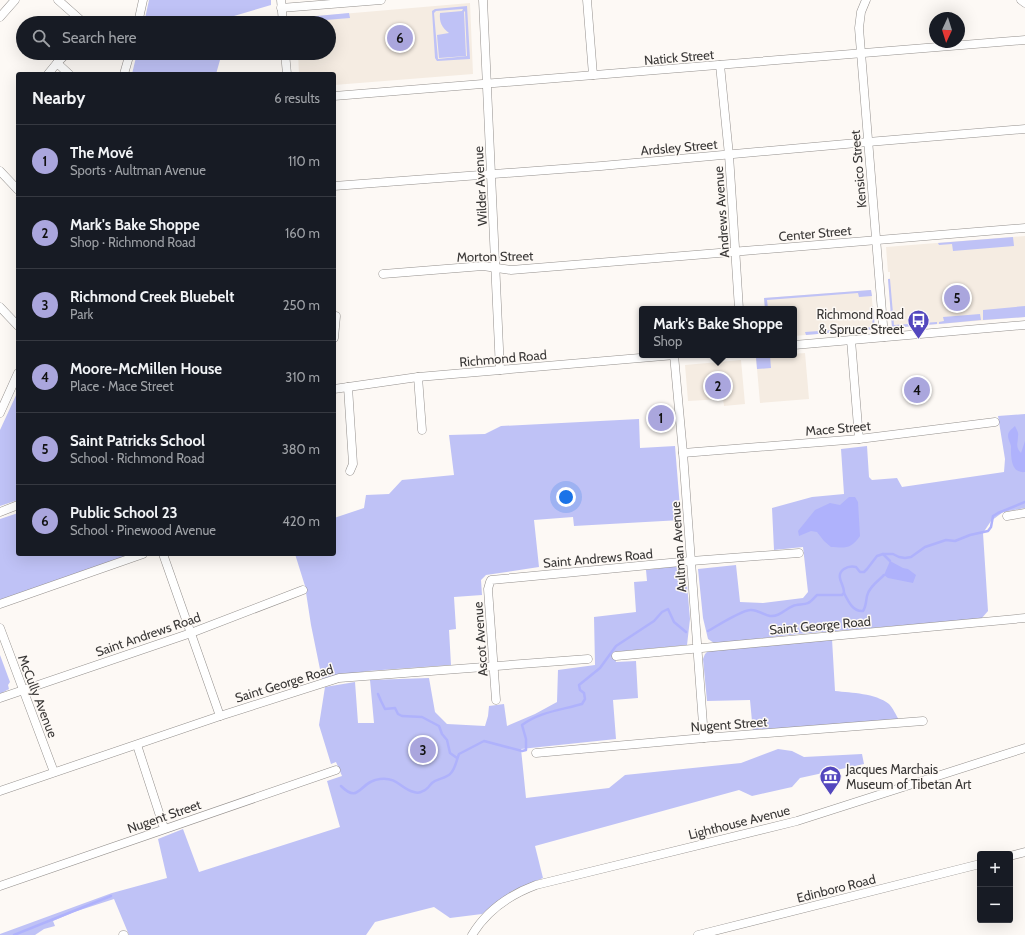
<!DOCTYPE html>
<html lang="en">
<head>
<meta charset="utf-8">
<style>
  body { margin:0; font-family:Cabin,sans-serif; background:#242831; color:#f1f3f6 }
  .controls { position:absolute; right:12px; bottom:12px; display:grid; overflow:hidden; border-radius:4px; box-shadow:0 4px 16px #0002 }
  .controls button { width:36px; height:36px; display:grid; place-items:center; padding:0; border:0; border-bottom:1px solid #363941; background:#171b24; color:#f1f3f6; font:20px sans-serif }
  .compass { position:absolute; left:929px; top:12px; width:36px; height:36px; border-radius:50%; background:#171b24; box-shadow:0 4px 16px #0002; rotate:184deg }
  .you { position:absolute; left:566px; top:497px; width:14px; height:14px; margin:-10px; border:3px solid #fff; border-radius:50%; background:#1a73e8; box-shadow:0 0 0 6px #1a73e833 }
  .badge { display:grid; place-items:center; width:26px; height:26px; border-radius:50%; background:#aaa6dd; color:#111; font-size:13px; font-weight:700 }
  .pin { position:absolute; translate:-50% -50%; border:2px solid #fff; box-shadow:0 1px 4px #0006 }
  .popup { position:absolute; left:639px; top:306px; width:158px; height:52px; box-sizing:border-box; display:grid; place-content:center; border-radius:4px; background:#171b24; filter:drop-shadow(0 1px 3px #0005); font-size:13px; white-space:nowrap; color:#9ea1a6 }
  .popup b { font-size:15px; color:#f1f3f6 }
  .popup::after { content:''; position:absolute; left:50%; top:100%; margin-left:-8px; border:8px solid transparent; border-top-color:#171b24 }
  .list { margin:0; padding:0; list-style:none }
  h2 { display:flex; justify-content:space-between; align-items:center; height:52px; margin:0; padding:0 16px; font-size:17px }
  h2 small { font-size:13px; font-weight:400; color:#9ea1a6 }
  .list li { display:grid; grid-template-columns:26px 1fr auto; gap:12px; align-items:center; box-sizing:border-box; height:72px; padding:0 16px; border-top:1px solid #363941 }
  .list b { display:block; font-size:15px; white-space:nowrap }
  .list p { margin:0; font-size:13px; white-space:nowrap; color:#9ea1a6 }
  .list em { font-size:13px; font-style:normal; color:#9ea1a6 }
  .icon { flex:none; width:22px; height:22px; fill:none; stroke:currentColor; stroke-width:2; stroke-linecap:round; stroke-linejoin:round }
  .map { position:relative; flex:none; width:1025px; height:935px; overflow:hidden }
  .search { position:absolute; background:#171b24; box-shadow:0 4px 16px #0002; left:16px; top:16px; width:320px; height:44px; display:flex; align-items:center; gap:10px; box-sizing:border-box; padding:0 14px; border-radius:22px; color:#9ea1a6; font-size:15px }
  .panel { position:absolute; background:#171b24; box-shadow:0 4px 16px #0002; left:16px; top:72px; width:320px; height:484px; border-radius:4px }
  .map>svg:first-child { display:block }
  .built { fill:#f5ece2 }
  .green { fill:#bfc2f6; fill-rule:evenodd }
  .water { fill:#afb2fc }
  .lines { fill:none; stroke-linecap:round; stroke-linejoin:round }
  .stream { stroke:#afb2fc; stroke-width:2.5 }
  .minor-casing { stroke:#94908d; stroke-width:9 }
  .minor { stroke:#fff; stroke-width:8 }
  .labels { text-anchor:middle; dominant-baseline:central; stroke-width:3; stroke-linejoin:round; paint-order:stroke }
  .street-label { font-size:13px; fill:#3a3837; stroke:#fdf9f5 }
  .poi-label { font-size:13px; fill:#3a3837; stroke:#fdf9f5; text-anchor:end }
</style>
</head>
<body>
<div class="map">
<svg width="1025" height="935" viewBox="0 0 1025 935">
  <rect width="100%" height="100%" fill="#fdf9f5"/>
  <g class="built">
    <path d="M470,3L473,74L334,85V74H299L298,53H329V23H295V18Z"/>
    <path d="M1025,236V317L892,328L888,279L890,278V272H888L886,247Z"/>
    <path d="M871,290L875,329L794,336V309H765L764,298Z"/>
    <path d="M805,353L809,399L760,403L756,357Z"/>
    <path d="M741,360L745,404L724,406L723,399L688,401L685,365Z"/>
  </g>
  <g class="green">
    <path d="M149,0H271V5L234,16L232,23H144Z"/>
    <path d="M467,6L470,59L437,61L435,58L432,11L435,9ZM463,9L462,11L440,13C439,22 442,28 449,33L437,35L439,58L466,56L464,12L465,11L467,56L438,59L434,13L436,11Z"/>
    <path d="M349,13L350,18L313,21V19L295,21V18Z"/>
    <path d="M137,53H222L216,74H132Z"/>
    <path d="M1013,237L1014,246L953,251L952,244L939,245L938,243Z"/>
    <path d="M888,279H890L894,325L937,322V324L892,328Z"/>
    <path d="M871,290L872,296L859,297L858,293L767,300L768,309H765L764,298Z"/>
    <path d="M873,306L875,329L806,335L805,332L873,327L871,308Z"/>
    <path d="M1025,306V317L983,320V310Z"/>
    <path d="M980,314L981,320L939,324V322L944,321L943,317Z"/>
    <path d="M770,356L771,368L757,369L756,357Z"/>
    <path d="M18,391V500L0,506V430Z"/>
    <path d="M1025,414V508L1003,512L991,521L983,533L988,611L981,619L798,634L721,643H714L708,639L703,618L698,569L736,565L740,602L763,603L803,598L808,592L803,547L774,550L772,508L812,497L844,494L841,449L867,446L869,477L872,480L897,478L902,487L1004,472L1005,459L998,416Z"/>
    <path d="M639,419L640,448L675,446L681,520L574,526L573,517L534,520L539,567L486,575L481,580L482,595L454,597L456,629L449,630L451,665L368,671L322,679L311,625L305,586L295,554H334V518L364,508L366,495L389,494L402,480L454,475L449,435L485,434L501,426Z"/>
    <path d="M18,513V554H133L0,601V519Z"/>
    <path d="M678,566L684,568L686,573L690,619L687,645L614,652L616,662L636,661L638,698L613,700L616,739L521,749L526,798L609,788L625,775L741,763L778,749L792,751L804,757L862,754L864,764L800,778L792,787L752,796L739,790L535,846L543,878L512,891L482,914L450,918L434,907L375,922L366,935H129L114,899L74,912L53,921L55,926L44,929L35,935H0V934L112,893L167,878L158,839L183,829L199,872L340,827L327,781L342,776L336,762L331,764L319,725L325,687L355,682L358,723H374L370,680L429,678L435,712L447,724L485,726L488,716L489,706L504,704L507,726L535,714L557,702L558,670L595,665L594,617L636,612L634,582L647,581L646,570Z"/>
    <path d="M832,639L835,691C852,693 875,693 889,704C893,708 896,715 899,720L753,732L750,700L707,701L703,659L705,654L708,651Z"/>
    <path d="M0,655L10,682L8,685L9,689L0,694Z"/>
  </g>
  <g class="water">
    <path d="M1015,426C1016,429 1019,432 1018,436C1018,444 1015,446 1021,453L1025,441V472C1010,474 1011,455 1011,446C1010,442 1008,439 1008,436C1008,431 1012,429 1015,426Z"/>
    <path d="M849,497H855L858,502L860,536C851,549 846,548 831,547L824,541L817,532L811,531L799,536L798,531L815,510L830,503L840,505Z"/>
    <path d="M890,561L903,568L908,569L916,575L913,583L888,578L884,575Z"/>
  </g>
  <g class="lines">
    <g class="stream">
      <path d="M883,554L890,561"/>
      <path d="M844,593C848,601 853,612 863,611C866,607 866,601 867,596C869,587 878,581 884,575"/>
      <path d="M708,631C717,626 740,611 750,610C757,609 763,615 770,616C780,617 785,609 793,606C797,604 804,605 808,603C811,602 815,597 817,595H842L844,593C845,585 834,576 844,569C847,567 851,566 856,567L860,572H864L867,569L877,556L883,554H893L899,557L905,558L911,557L925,547L946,540L955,541L970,535L988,531L991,527L993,516L998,513L1025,502"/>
      <path d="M378,694L381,701L385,709L395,708L398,714L402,716L422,717L439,726L442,734L447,740L450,753L457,758"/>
      <path d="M341,786C360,805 359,781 380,779C398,777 401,789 414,792C417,793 420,793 423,791C427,790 429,786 432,783C438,778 446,779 451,773C456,767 456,761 459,754L484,741L522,751L526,750V739L522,725C539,712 561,710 582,704L585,699L584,693L580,690L579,685L600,668L616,646L654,621L662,612L668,609L674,622L686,632"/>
      <path d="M14,935L111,896"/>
    </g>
    <defs>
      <g id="minor">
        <path d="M58,0L84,23"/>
        <path d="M281,0L283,23"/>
        <path d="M483,0L500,370"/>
        <path d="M587,0L593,75"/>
        <path d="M866,0L861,12L859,28L884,337"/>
        <path d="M1021,0L1025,3"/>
        <path d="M281,8L381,0"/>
        <path d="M0,17L15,0"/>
        <path d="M138,23L143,0"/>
        <path d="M285,53L287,74"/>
        <path d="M57,63L67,53"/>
        <path d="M720,65L729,155L739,309"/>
        <path d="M48,74L57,63L69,74"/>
        <path d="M124,74L130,53"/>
        <path d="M334,96L1025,40"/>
        <path d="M0,171L18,190"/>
        <path d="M334,186L601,166L868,142L1025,129"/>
        <path d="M383,274L483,266L511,270L1025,228"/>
        <path d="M0,307L18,326"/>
        <path d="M334,338L336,316"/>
        <path d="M851,340L859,439"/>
        <path d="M794,345L1025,325"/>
        <path d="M674,355L683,453L704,738"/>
        <path d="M418,377L422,430"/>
        <path d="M348,387L353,464L350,471"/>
        <path d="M334,389L418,377L675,355"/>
        <path d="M0,413L18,373"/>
        <path d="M683,453L859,439L995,422"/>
        <path d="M0,512L18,505"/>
        <path d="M1007,516L1025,513"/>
        <path d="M163,554L220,716"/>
        <path d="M0,604L143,554"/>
        <path d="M0,628L54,772"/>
        <path d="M616,656L1025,618"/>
        <path d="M0,698L191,633L303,590"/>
        <path d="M496,700L488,589L490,582L491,580L691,561L799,553"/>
        <path d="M137,745L164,828"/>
        <path d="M536,753L704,738L923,721"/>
        <path d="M0,791L220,716L339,678L588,659"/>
        <path d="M1010,856L1025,852"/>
        <path d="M0,886L336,770"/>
        <path d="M123,935H124"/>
        <path d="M472,935C487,910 509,895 536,885L797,821L1025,748"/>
        <path d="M698,935L980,864"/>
      </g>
    </defs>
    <use href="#minor" class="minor-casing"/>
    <use href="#minor" class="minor"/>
  </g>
  <defs>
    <symbol id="bus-pin" viewBox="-11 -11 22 30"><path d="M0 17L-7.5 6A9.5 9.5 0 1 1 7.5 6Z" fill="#5347be" stroke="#fdf9f5"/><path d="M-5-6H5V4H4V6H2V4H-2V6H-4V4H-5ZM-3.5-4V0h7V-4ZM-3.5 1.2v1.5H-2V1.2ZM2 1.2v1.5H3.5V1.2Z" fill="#fff"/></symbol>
    <symbol id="museum-pin" viewBox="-11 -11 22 30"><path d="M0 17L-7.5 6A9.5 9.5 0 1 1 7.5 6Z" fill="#5347be" stroke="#fdf9f5"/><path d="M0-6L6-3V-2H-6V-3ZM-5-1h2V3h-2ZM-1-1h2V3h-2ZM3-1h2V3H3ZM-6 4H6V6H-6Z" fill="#fff"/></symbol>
  </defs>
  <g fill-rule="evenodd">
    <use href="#bus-pin" x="906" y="308" width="25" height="34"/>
    <use href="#museum-pin" x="818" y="764" width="25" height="34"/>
  </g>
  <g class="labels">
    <g class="street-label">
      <text transform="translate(679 57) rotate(-5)">Natick Street</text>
      <text transform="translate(679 147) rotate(-5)">Ardsley Street</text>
      <text transform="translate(858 169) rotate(-95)">Kensico Street</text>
      <text transform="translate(480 186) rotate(-93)">Wilder Avenue</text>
      <text transform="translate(721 212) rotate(-94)">Andrews Avenue</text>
      <text transform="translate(815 233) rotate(-5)">Center Street</text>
      <text transform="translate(495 256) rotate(-1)">Morton Street</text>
      <text transform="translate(503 358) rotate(-5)">Richmond Road</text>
      <text transform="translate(838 428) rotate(-5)">Mace Street</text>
      <text transform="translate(678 547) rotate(-94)">Aultman Avenue</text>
      <text transform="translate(598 558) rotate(-5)">Saint Andrews Road</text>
      <text transform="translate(820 625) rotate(-5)">Saint George Road</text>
      <text transform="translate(148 634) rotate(-19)">Saint Andrews Road</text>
      <text transform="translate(480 639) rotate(-94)">Ascot Avenue</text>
      <text transform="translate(284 683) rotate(-17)">Saint George Road</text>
      <text transform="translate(38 696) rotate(69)">McCully Avenue</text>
      <text transform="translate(729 724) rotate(-4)">Nugent Street</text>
      <text transform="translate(164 816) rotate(-19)">Nugent Street</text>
      <text transform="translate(739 822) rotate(-14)">Lighthouse Avenue</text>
      <text transform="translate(836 888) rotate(-14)">Edinboro Road</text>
    </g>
    <g class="poi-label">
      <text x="904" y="314">Richmond Road<tspan x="904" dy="15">&amp; Spruce Street</tspan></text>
      <text x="846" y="769" text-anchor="start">Jacques Marchais<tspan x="846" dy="15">Museum of Tibetan Art</tspan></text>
    </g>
  </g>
</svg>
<div class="controls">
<button>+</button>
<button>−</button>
</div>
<svg class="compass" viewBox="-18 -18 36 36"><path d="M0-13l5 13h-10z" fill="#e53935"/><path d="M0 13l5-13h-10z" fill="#9ea1a6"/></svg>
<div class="you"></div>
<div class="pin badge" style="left:661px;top:418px">1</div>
<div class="pin badge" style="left:718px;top:386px">2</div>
<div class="popup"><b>Mark's Bake Shoppe</b>Shop</div>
<div class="pin badge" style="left:423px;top:750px">3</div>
<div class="pin badge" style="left:917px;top:390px">4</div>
<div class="pin badge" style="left:957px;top:298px">5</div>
<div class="pin badge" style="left:400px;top:38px">6</div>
<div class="search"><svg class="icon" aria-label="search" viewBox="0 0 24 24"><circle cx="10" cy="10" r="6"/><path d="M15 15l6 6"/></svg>Search here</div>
<section class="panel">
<h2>Nearby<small>6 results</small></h2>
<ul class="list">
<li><span class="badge">1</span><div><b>The Mové</b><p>Sports · Aultman Avenue</p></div><em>110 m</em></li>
<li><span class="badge">2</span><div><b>Mark's Bake Shoppe</b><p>Shop · Richmond Road</p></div><em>160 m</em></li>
<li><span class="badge">3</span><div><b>Richmond Creek Bluebelt</b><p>Park</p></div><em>250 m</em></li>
<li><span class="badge">4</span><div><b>Moore-McMillen House</b><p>Place · Mace Street</p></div><em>310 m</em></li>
<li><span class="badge">5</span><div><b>Saint Patricks School</b><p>School · Richmond Road</p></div><em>380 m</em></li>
<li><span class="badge">6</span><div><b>Public School 23</b><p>School · Pinewood Avenue</p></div><em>420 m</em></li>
</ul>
</section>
</div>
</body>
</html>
